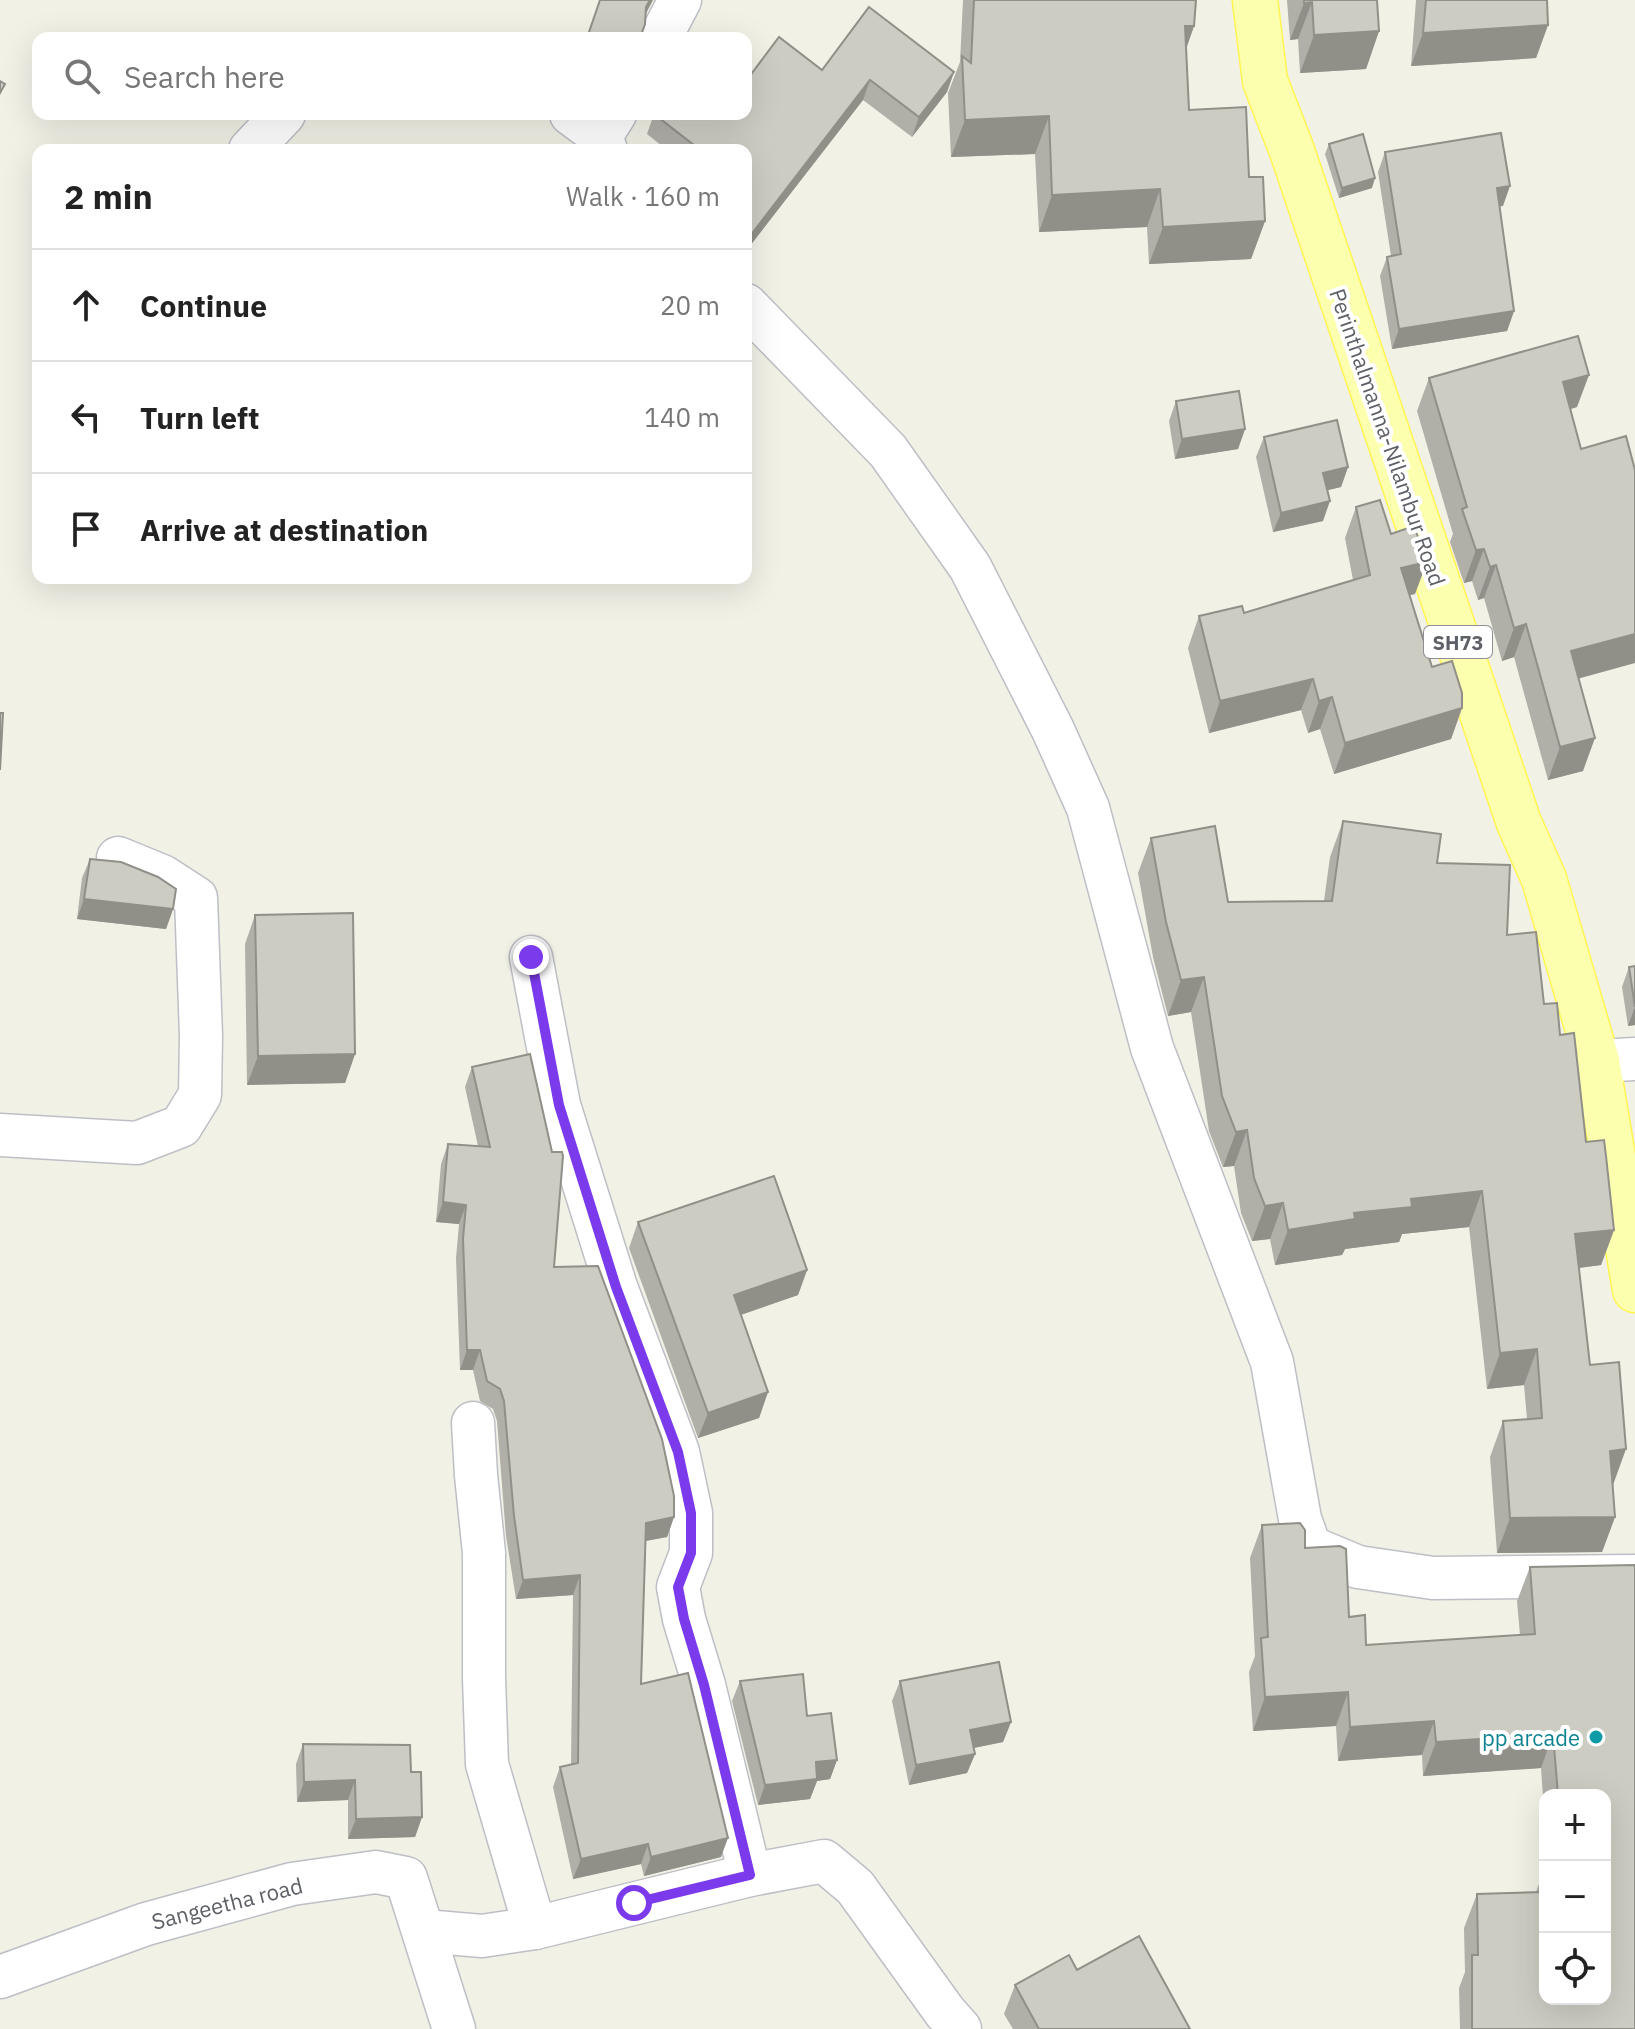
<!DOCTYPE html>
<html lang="en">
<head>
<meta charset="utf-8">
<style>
  body { margin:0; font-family:"IBM Plex Sans",sans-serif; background:#f2f2f2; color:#222 }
  .controls { position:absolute; right:24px; bottom:24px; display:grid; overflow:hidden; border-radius:16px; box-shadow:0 8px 32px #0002 }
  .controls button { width:72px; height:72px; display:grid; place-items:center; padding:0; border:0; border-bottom:2px solid #e0e0e0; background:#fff; color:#222; font:40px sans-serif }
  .stop { position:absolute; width:24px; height:24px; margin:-18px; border:6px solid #7c3aed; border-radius:50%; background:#fff }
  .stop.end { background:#7c3aed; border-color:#fff; box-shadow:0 2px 8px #0008 }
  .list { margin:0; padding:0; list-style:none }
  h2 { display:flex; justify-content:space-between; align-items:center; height:104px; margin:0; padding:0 32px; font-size:34px }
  h2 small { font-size:26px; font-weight:400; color:#767676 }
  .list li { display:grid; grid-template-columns:52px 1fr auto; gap:24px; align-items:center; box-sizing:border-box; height:112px; padding:0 32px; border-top:2px solid #e0e0e0 }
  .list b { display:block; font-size:30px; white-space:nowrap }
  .list em { font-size:26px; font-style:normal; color:#767676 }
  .icon { flex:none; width:44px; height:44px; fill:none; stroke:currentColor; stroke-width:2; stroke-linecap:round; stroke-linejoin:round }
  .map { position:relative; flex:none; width:1635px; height:2029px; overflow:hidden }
  .search { position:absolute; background:#fff; box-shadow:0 8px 32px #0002; left:32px; top:32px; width:720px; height:88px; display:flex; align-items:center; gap:20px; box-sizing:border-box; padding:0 28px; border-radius:16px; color:#767676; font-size:30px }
  .panel { position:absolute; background:#fff; box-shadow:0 8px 32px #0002; left:32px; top:144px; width:720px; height:440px; border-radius:16px }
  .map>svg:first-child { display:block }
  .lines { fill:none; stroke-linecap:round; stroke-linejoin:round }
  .street-casing { stroke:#bebfc6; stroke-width:45 }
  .primary-casing { stroke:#fff452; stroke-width:47 }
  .street { stroke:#fff; stroke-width:42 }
  .primary { stroke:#fbffae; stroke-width:44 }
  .wall { fill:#b0afa8 }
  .shaded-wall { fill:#908f88 }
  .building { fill:#cdccc3; stroke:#908f88; stroke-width:2 }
  .route { stroke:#7c3aed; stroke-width:10 }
  .culture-dot { fill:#0f9aa8; stroke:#fff; stroke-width:3 }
  .labels { text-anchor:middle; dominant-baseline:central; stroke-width:8; stroke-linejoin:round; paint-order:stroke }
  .shield { fill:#fff; stroke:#8e9095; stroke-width:2 }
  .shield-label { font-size:20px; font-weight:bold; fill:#5e6068 }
  .street-label { font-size:22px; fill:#5e6068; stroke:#fff }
  .culture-label { font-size:22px; fill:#0d838f; stroke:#fff; text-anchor:end }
</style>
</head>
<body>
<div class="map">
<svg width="1635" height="2029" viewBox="0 0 1635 2029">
  <rect width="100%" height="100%" fill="#f1f1e6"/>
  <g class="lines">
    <defs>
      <g id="street">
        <path d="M660,38L680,0"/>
        <path d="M571,114L601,136"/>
        <path d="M250,150L284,114"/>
        <path d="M606,150L601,136L615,114"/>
        <path d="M746,305L888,451L970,567L1053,730L1088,808L1152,1048L1272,1362L1300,1519L1310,1547L1358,1567L1433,1578L1635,1576"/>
        <path d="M531,957L559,1105L616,1287L678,1452L691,1513V1553L678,1587L684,1619L704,1685L750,1875"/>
        <path d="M1597,1061L1635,1059"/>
        <path d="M0,1135L137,1143L181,1126L200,1095L201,1036L196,898L162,876L118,858"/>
        <path d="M473,1423L476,1475L484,1553V1678L487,1764L535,1928"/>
        <path d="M424,1931L482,1936L535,1928L750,1875L824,1861L855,1887L945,2012L960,2029"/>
        <path d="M0,1977L146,1924L292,1884L376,1872L406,1878L454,2029"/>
      </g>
      <path id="primary" d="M1255,0L1265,81L1292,151L1519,823L1544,879L1597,1061L1635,1290"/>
    </defs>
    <use href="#street" class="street-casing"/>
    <use href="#primary" class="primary-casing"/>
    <use href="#street" class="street"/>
    <use href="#primary" class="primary"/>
  </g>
  <g class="wall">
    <path d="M963,0H1196L1194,26L1186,48L1189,110L1249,177L1265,221L1251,259L1149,264L1147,227L1039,232L1035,154L951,157L948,93L960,62Z"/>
    <path d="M1287,0H1377L1379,31L1366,69L1300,73L1298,39L1290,40Z"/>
    <path d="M1416,0H1547L1548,25L1536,58L1411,66Z"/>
    <path d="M822,70L954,72L947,92L912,137L863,100L746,251V150H667L647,134L654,114Z"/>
    <path d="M1329,144L1372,188L1339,198L1325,154Z"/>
    <path d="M1385,152L1503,206H1499L1514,311L1507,331L1392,349L1380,276L1387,257L1391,256L1378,172Z"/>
    <path d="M1429,378L1577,407L1570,409L1583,771L1548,780L1514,657L1502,661L1484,598L1478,600L1472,581L1464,583L1450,542L1453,534L1417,411Z"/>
    <path d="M1176,401L1245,429L1238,449L1175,459L1169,421Z"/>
    <path d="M1264,437L1348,467L1341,487L1327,490L1323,521L1273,532L1256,457Z"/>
    <path d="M1356,507L1391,534L1415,594L1410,595L1432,667L1462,708L1451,739L1334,774L1320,729L1308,733L1301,710L1209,733L1188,648L1199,616L1244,613L1353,580L1345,538Z"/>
    <path d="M1343,821L1437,863L1507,935L1560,1035L1586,1142L1614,1230L1601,1265L1579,1268L1590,1365L1613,1485L1615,1517L1602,1552L1497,1553L1490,1457L1503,1421L1527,1419L1524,1385L1487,1389L1469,1227L1402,1234L1399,1242L1345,1249L1342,1255L1275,1265L1270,1239L1252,1241L1241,1213L1234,1166L1223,1167L1209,1131L1191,1012L1168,1016L1153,957L1138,873L1151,838L1228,902L1324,901L1330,857Z"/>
    <path d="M90,859L173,909L166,929L77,919L82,878Z"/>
    <path d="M255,915L355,1054L345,1083L247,1085L245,944Z"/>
    <path d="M1635,966V1025L1628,1026L1622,987L1629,967Z"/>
    <path d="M472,1067L554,1267L674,1517L667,1537L646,1541L641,1684L721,1857L644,1876L641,1864L573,1879L553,1787L560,1767L571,1765L573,1595L516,1599L506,1536L497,1421L493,1409L480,1401L473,1370H460L456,1258L459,1224L436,1222L441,1164L448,1144L478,1146L465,1087Z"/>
    <path d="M638,1222L807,1270L798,1295L741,1315L768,1392L759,1418L698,1438L629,1248Z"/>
    <path d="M1300,1523L1305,1530V1548L1340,1546L1346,1549L1349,1617L1365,1615L1366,1645L1520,1635L1517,1601L1530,1567L1635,1565V2029H1460L1459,1988L1465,1972L1464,1928L1477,1894L1536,1892L1545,1867V1999H1605V1795H1545V1825L1541,1768L1423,1776L1422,1755L1338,1761L1336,1726L1253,1731L1249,1672L1255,1656L1250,1558L1262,1525Z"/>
    <path d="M740,1681L807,1716L837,1760L830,1779L817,1781L810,1799L758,1805L732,1701Z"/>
    <path d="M900,1681L1011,1722L1003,1742L974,1748L975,1754L967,1773L909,1785L892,1701Z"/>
    <path d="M303,1744L411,1772L422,1817L415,1837L348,1839V1800L297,1802L296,1764Z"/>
    <path d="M1077,1970L1190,2029H1013L1004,2014L1015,1985Z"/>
  </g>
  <g class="shaded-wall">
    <path d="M650,0H653L639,27L646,7Z"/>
    <path d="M1312,2L1298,39L1290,40L1304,3Z"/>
    <path d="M1548,25L1536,58L1411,66L1423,33Z"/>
    <path d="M1185,26H1194L1181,64Z"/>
    <path d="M1379,31L1366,69L1300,73L1314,35Z"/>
    <path d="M954,72L947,92L912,137L919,117Z"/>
    <path d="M870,80L863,100L746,251V246L750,236Z"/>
    <path d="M1049,116L1035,154L951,157L965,120Z"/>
    <path d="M1375,178L1372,188L1339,198L1342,188Z"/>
    <path d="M1510,186L1503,206L1489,208L1497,188Z"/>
    <path d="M1160,189L1147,227L1039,232L1052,195Z"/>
    <path d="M1265,221L1251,259L1149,264L1163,227Z"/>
    <path d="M1514,311L1507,331L1392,349L1399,329Z"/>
    <path d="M1589,375L1577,407L1551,415L1563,382Z"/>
    <path d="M1245,429L1238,449L1175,459L1182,439Z"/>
    <path d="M1348,467L1341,487L1316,493L1323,473Z"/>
    <path d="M1330,501L1323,521L1273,532L1281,513Z"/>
    <path d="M1484,549L1472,581L1464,583L1476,550Z"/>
    <path d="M1427,562L1415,594L1390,599L1401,568Z"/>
    <path d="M1496,565L1484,598L1478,600L1490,567Z"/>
    <path d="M1526,624L1514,657L1502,661L1514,628Z"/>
    <path d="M1635,634V663L1559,684L1571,651Z"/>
    <path d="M1313,679L1301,710L1209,733L1220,701Z"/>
    <path d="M1332,697L1320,729L1308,733L1319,701Z"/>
    <path d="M1462,708L1451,739L1334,774L1345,743Z"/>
    <path d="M1595,738L1583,771L1548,780L1560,747Z"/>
    <path d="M84,899L173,909L166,929L77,919Z"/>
    <path d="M1204,977L1191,1012L1168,1016L1181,980Z"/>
    <path d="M1635,1007V1025L1628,1026Z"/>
    <path d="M355,1054L345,1083L247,1085L258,1056Z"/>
    <path d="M1247,1130L1234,1166L1223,1167L1236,1132Z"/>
    <path d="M1482,1191L1469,1227L1402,1234L1399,1242L1345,1249L1342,1255L1275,1265L1288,1230L1411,1199Z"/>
    <path d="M443,1202L466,1205L459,1224L436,1222Z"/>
    <path d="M1283,1203L1270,1239L1252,1241L1265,1206Z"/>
    <path d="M1614,1230L1601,1265L1562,1270L1575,1234Z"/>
    <path d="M807,1270L798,1295L725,1320L734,1295Z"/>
    <path d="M1537,1349L1524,1385L1487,1389L1500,1353Z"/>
    <path d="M467,1350H480L473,1370H460Z"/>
    <path d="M768,1392L759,1418L698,1438L708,1413Z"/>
    <path d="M1626,1449L1613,1485L1610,1451Z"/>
    <path d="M674,1517L667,1537L639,1542L646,1523Z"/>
    <path d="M1615,1517L1602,1552L1497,1553L1510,1518Z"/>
    <path d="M580,1575L573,1595L516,1599L523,1580Z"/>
    <path d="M1348,1692L1336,1726L1253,1731L1265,1697Z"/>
    <path d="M1434,1721L1422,1755L1338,1761L1350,1727Z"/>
    <path d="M1011,1722L1003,1742L963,1750L970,1730Z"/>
    <path d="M1553,1734L1541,1768L1423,1776L1436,1742Z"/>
    <path d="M975,1754L967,1773L909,1785L916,1765Z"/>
    <path d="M837,1760L830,1779L817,1781L810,1799L758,1805L765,1785L816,1762Z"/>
    <path d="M355,1780L348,1800L297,1802L304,1782Z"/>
    <path d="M422,1817L415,1837L348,1839L356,1819Z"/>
    <path d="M728,1838L721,1857L644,1876L651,1857Z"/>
    <path d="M648,1844L641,1864L573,1879L581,1859Z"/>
  </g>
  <g class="building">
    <path d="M600,0H650L646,7L645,24L640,38H587Z"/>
    <path d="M974,0H1196L1194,26H1185L1189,110L1246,107L1249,177H1263L1265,221L1163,227L1160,189L1052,195L1049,116L965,120L962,56L971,63Z"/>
    <path d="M1304,0H1377L1379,31L1314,35L1312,2L1304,3Z"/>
    <path d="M1426,0H1547L1548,25L1423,33Z"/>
    <path d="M869,7L954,72L919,117L870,80L750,236L746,233V150H692L695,146L654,114H746V81L779,37L822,70Z"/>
    <path d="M0,81L5,84L0,93Z"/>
    <path d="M1501,133L1510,186L1497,188L1514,311L1399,329L1387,257L1401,254L1385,152Z"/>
    <path d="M1363,134L1375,178L1342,188L1329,144Z"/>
    <path d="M1578,336L1589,375L1563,382L1581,449L1626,436L1635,470V634L1571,651L1595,738L1560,747L1526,624L1514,628L1496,565L1490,567L1484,549L1476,550L1462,509L1467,507L1429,378Z"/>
    <path d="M1239,391L1245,429L1182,439L1176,401Z"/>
    <path d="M1337,420L1348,467L1323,473L1330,501L1281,513L1264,437Z"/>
    <path d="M1380,500L1391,534L1414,526L1427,562L1401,568L1432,667L1452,661L1462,693V708L1345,743L1332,697L1319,701L1313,679L1220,701L1199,616L1242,606L1244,613L1370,575L1356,507Z"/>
    <path d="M0,713H3L0,770Z"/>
    <path d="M1343,821L1441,834L1437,863L1510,865L1507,935L1536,932L1544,1004L1557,1003L1560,1035L1574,1033L1586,1142L1604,1140L1606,1156L1614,1230L1575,1234L1590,1365L1619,1362L1626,1449L1610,1451L1615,1517L1510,1518L1503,1421L1542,1418L1537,1349L1500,1353L1482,1191L1411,1199L1412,1207L1354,1213L1355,1219L1288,1230L1283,1203L1265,1206L1254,1178L1247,1130L1236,1132L1222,1096L1204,977L1181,980L1166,922L1151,838L1215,826L1228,902L1332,901Z"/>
    <path d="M90,859L121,862L158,877L176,889L173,909L84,899Z"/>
    <path d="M353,913L355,1054L258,1056L255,915Z"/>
    <path d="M1635,966V1007L1629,967Z"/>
    <path d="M530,1054L552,1152H562L563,1156L554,1267L598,1266L662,1439L674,1496V1517L646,1523L641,1684L688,1673L728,1838L651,1857L648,1844L581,1859L560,1767L578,1763L580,1575L523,1580L514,1516L504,1401L500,1389L487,1381L480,1350H467L463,1239L466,1205L443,1202L448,1144L490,1147L472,1067Z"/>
    <path d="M774,1176L807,1270L734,1295L768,1392L708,1413L638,1222Z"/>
    <path d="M1300,1523L1305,1530V1548L1340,1546L1346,1549L1349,1617L1365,1615L1366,1645L1535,1634L1530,1567L1635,1565V2029H1472V1955H1478L1477,1894L1545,1892V1999H1605V1795H1558L1553,1734L1436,1742L1434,1721L1350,1727L1348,1692L1265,1697L1261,1638L1268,1637L1262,1525Z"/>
    <path d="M999,1662L1011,1722L970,1730L975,1754L916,1765L900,1681Z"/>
    <path d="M803,1674L807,1716L831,1713L837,1760L816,1762L817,1779L765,1785L740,1681Z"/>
    <path d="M303,1744L410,1745L411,1772H421L422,1817L356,1819L355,1780L304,1782Z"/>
    <path d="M1139,1936L1190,2029H1039L1015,1985L1069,1955L1077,1970Z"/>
  </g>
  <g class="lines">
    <path class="route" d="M531,957L559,1105L616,1287L678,1452L691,1513V1553L678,1587L684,1619L704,1685L750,1875L634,1903"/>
  </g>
  <circle class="culture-dot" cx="1596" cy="1737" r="8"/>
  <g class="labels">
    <rect class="shield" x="1424" y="626" width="68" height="32" rx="6"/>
    <g class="shield-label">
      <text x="1458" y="642">SH73</text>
    </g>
    <g class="street-label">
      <text transform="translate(1388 437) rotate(71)">Perinthalmanna-Nilambur Road</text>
      <text transform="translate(227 1903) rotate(-14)">Sangeetha road</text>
    </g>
    <g class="culture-label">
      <text x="1580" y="1737">pp arcade</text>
    </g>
  </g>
</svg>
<div class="controls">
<button>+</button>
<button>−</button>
<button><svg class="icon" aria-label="locate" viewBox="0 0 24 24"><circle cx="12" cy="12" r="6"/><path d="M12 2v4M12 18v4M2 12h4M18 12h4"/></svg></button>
</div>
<div class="stop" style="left:634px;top:1903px"></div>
<div class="stop end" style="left:531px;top:957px"></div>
<div class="search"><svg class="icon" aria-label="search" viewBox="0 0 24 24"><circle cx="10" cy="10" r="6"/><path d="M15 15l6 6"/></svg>Search here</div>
<section class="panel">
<h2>2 min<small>Walk · 160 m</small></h2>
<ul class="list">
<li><svg class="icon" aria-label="ahead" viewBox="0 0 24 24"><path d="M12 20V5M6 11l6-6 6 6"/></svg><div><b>Continue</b></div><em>20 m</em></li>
<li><svg class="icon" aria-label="left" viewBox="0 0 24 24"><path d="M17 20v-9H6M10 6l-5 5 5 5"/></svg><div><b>Turn left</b></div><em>140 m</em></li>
<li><svg class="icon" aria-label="arrive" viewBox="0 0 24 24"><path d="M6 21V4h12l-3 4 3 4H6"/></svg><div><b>Arrive at destination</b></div></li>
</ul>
</section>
</div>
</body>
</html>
